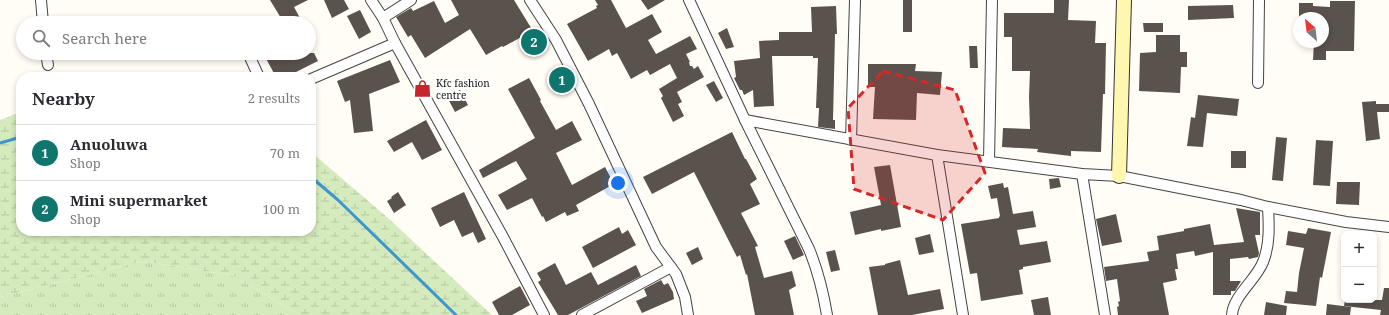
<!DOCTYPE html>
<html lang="en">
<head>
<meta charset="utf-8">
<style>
  body { margin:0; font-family:"Noto Serif",serif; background:#f2f2f3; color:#2b2b33 }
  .controls { position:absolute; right:12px; bottom:12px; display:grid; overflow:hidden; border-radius:8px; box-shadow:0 2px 6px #0003 }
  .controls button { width:36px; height:36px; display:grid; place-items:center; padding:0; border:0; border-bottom:1px solid #e1e1e2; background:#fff; color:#2b2b33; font:20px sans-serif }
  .compass { position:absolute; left:1293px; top:12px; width:36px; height:36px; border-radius:50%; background:#fff; box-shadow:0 2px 6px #0003; rotate:332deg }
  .you { position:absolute; left:618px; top:183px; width:14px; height:14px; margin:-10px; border:3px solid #fff; border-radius:50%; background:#1a73e8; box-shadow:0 0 0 6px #1a73e833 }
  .badge { display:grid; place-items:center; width:26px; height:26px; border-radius:50%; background:#0f766e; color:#fff; font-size:13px; font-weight:700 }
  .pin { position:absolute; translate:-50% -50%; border:2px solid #fff; box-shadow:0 1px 4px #0006 }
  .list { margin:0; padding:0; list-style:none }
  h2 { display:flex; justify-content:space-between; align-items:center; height:52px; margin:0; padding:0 16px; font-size:17px }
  h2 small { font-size:13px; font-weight:400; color:#7c7c81 }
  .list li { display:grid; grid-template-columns:26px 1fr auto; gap:12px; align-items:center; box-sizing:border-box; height:56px; padding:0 16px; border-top:1px solid #e1e1e2 }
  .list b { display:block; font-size:15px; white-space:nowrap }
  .list p { margin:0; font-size:13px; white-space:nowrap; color:#7c7c81 }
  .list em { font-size:13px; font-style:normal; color:#7c7c81 }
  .icon { flex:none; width:22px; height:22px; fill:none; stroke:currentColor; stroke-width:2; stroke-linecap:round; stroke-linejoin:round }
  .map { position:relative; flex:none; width:1389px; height:315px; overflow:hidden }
  .search { position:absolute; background:#fff; box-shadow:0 2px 6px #0003; left:16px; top:16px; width:300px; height:44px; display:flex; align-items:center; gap:10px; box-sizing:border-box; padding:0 14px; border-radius:22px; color:#7c7c81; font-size:15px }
  .panel { position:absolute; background:#fff; box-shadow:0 2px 6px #0003; left:16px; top:72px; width:300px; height:164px; border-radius:16px }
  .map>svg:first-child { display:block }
  .grass { fill:url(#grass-tufts) }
  .wetland { fill:url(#wetland-marsh) }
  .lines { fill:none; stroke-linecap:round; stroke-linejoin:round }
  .stream { stroke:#3f96cf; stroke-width:3 }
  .building { fill:#5a524d }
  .street-casing { stroke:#444; stroke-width:12 }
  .secondary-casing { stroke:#333; stroke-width:16 }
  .street { stroke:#fff; stroke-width:10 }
  .secondary { stroke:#fff6b0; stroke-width:14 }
  .marked { fill:#d62828; fill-opacity:0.2; stroke:#d62828; stroke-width:3; stroke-dasharray:8 5; stroke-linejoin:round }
  .labels { text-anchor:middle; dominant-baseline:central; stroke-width:4; stroke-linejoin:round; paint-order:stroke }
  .poi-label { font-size:10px; fill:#111; stroke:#fff; text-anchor:start }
</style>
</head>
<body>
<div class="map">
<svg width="1389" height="315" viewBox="0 0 1389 315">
  <defs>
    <pattern id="grass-tufts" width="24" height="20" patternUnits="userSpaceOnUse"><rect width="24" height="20" fill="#d5ebbd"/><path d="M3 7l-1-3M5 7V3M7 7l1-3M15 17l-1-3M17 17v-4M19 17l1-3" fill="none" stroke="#b6c8a1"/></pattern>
    <pattern id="wetland-marsh" width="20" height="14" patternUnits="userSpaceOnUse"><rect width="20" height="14" fill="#d5ebbd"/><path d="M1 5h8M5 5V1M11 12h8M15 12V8" fill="none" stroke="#b6c8a1"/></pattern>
  </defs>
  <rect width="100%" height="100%" fill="#fffdf5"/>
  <path class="grass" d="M143,261L235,276L299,315H0V297Z"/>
  <path class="wetland" d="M21,112V231H311V152L388,218L492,315H299L235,276L143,261L0,297V120Z"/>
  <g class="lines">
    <g class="stream">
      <path d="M0,143L21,137"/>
      <path d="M311,177L338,200L456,315"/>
    </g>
  </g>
  <g class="building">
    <path d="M270,0H308L294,7L301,20L294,23H284Z"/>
    <path d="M324,0H344L349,9L332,18Z"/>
    <path d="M451,0H514L533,31L503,47L502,46L486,55L470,29L425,58L411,35L408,37L396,17L411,8L413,11L434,1L445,23L459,15Z"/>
    <path d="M595,0H611L626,28L652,14L662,32L648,40L656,54L690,36L697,49L686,54L690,62H689L690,66H692L694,69L698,66L704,77L677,92L682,102L678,104L684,116L673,122L661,98L663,96L659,89L677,78L670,64L650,75L647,70L631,79L617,53L612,56L609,49L588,61L567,24L597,8L596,6L598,5Z"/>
    <path d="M641,0H665L648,10Z"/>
    <rect x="903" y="0" width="9" height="32"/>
    <path d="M1054,0H1069L1068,20L1096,21L1095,43H1106L1105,94H1103L1101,152L1071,151V156L1037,152L1038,149L1002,147L1003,128L1030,129L1029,97L1030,71H1012V37H1004V13H1054Z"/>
    <path d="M1330,1H1355L1354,51H1326V60H1313L1314,42H1323V18H1299V3H1313V6L1330,7Z"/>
    <path d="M1233,5L1234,18L1188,20V6Z"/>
    <path d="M836,6L837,34H835L833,120H835V129L818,127L819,108H816L818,58H813V56H772L774,106L754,107L753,90L744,95L742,90H740L734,78L736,77L734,61L760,58L759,41L779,40V32H812L811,7Z"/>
    <path d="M360,10L371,32L359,39L347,16Z"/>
    <path d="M1143,23H1163V32H1144Z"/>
    <path d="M727,28L734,47L726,49L718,33Z"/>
    <path d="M1156,35H1180V52H1187V67H1181L1180,93L1139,91L1140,53L1156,52Z"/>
    <path d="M969,46H977L978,68H970Z"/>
    <path d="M263,53H314L318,61L286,77H276Z"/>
    <path d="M390,60L400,82L369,94L373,131L354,133L350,100L345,102L337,81Z"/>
    <path d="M868,64H916L915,71L942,72L940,95L917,93L916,120L873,119L875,87H868Z"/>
    <path d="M529,78L541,100L540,101L556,130L572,121L582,140L556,153L572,185L605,167L614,184L576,205L579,211L567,216L565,212L546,222L543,216L542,217L532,198L507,210L498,195L527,179L516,161L483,178L479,170L535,138L508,89Z"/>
    <path d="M714,81L723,98L716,102L706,85Z"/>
    <path d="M460,90L468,105L455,112L447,97Z"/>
    <path d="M1198,95L1239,99L1237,116L1207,113L1203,147L1187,146L1191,117L1195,118Z"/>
    <path d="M1376,101V104H1389V112H1377L1380,139L1366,141L1362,102Z"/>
    <path d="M426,120L442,150L422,160L412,142L394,152L387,141Z"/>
    <path d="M732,132L745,159H746L757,179L750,184L760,204L741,213L758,246L755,247L764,278L792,271L796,286L789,290L794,315H755L747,274L746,275L740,255L737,257L694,172L652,194L643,177Z"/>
    <path d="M1276,137L1287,138L1283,181L1272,180Z"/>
    <path d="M1316,140L1333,141L1330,186L1313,185Z"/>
    <rect x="1231" y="151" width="15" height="17"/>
    <path d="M890,165L901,227L881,231V229L855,235L850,212L881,205L874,167Z"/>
    <path d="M1059,178L1061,187L1050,189L1049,179Z"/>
    <path d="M1337,182H1360L1359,205L1336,204Z"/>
    <path d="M1003,183L1004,188L1008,187L1013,214L1033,211L1036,227L1017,230L1020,245L1047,241L1051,262L1023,267V269L1019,270L1023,294L981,301L977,273L970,274L961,224L999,218V217L1000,216L997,198L991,199L988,186Z"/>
    <path d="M398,192L406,205L394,213L387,201L392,198L391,197Z"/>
    <path d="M464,192L486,239L478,243L473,232L462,237L454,220L440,227L431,208Z"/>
    <path d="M1236,208L1260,212V235H1255L1259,253L1258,257L1249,259L1248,257L1230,259V281H1241L1235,291H1231V295H1213V252L1195,256L1194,251L1176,254L1178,269H1175L1177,280L1163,283L1169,315H1118L1117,307L1119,306L1118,302L1120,301L1117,279L1106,281L1104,267L1149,261L1147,252L1159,250L1157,236L1184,231V229L1210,224L1214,245L1244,242Z"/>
    <path d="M1116,214L1122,242L1102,246L1096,219Z"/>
    <path d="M619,227L622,234L628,230L636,245L593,268L582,247Z"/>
    <path d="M1308,228L1331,232L1322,278L1320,277L1316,306L1284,303L1286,291L1297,292L1299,273L1304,248L1286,245L1288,231L1306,234Z"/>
    <path d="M930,234L934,252L919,255L915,238Z"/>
    <path d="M795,236L804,255L793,260L784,241Z"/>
    <path d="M698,247L703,259L692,265L686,253Z"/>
    <path d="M835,250L840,270L831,272L826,252Z"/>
    <path d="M900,260L908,295L940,289L944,309L912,315H878L869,267L885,265V264Z"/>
    <path d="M555,263L566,285L591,272L598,285L636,265L641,276L568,315H558L538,282L541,280L537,273Z"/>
    <path d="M661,280L664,285L668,283L673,292L674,299L642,313L636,301L647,296L644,289Z"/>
    <path d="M520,286L530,305L512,315H499L492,302Z"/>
    <path d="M1384,288H1389V315H1380L1381,310L1344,306L1345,300H1382Z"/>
    <path d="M1048,297L1051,315H1034L1031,300Z"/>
    <path d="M1266,302L1287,306L1286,315H1264Z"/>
    <path d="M1327,304L1351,307L1350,315H1326Z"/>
  </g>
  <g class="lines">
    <defs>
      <g id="street">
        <path d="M41,0L43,23"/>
        <path d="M371,0L383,18L395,43L503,237L544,315"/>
        <path d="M530,0L556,40L589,104L656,247L676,274L685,297L688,315"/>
        <path d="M689,0L745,120L809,249C818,271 823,291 827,315"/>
        <path d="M383,18L411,0"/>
        <path d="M46,53L48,65"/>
        <path d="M248,53L259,77"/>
        <path d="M311,79L395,43"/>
        <path d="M1258,83L1259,0"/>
        <path d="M745,120L937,155L1082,174L1119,176L1241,200L1268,207L1346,222L1389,227"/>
        <path d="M851,140L855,0"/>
        <path d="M937,155L963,315"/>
        <path d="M989,161L992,0"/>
        <path d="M1082,174L1105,315"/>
        <path d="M582,315L671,267"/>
        <path d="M1232,315C1233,296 1256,280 1263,262C1270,245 1269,225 1268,207"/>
      </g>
      <path id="secondary" d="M1119,176L1124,0"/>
    </defs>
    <use href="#street" class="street-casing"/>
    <use href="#secondary" class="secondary-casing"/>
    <use href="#street" class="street"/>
    <use href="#secondary" class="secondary"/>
  </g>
  <path class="marked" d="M883,71L955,90L985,173L943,220L854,189L848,108Z"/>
  <defs>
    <symbol id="shop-bare" viewBox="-9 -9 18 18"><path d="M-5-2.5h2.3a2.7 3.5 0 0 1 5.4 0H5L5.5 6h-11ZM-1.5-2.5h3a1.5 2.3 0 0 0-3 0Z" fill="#c4262e" stroke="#fff" stroke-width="2.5" paint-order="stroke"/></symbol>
  </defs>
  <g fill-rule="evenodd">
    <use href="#shop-bare" x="410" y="76" width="25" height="25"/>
  </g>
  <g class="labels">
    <g class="poi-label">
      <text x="436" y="83">Kfc fashion<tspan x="436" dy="12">centre</tspan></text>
    </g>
  </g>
</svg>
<div class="controls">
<button>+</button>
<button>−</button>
</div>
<svg class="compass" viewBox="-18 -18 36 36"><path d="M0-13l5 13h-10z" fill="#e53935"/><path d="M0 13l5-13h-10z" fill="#7c7c81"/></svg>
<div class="you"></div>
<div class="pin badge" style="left:562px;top:80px">1</div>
<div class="pin badge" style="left:534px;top:42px">2</div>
<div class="search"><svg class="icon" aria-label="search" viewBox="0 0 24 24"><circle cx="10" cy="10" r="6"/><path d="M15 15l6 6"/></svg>Search here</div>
<section class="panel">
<h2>Nearby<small>2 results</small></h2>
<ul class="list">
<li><span class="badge">1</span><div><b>Anuoluwa</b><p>Shop</p></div><em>70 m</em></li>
<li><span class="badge">2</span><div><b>Mini supermarket</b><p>Shop</p></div><em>100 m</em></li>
</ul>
</section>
</div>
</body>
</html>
